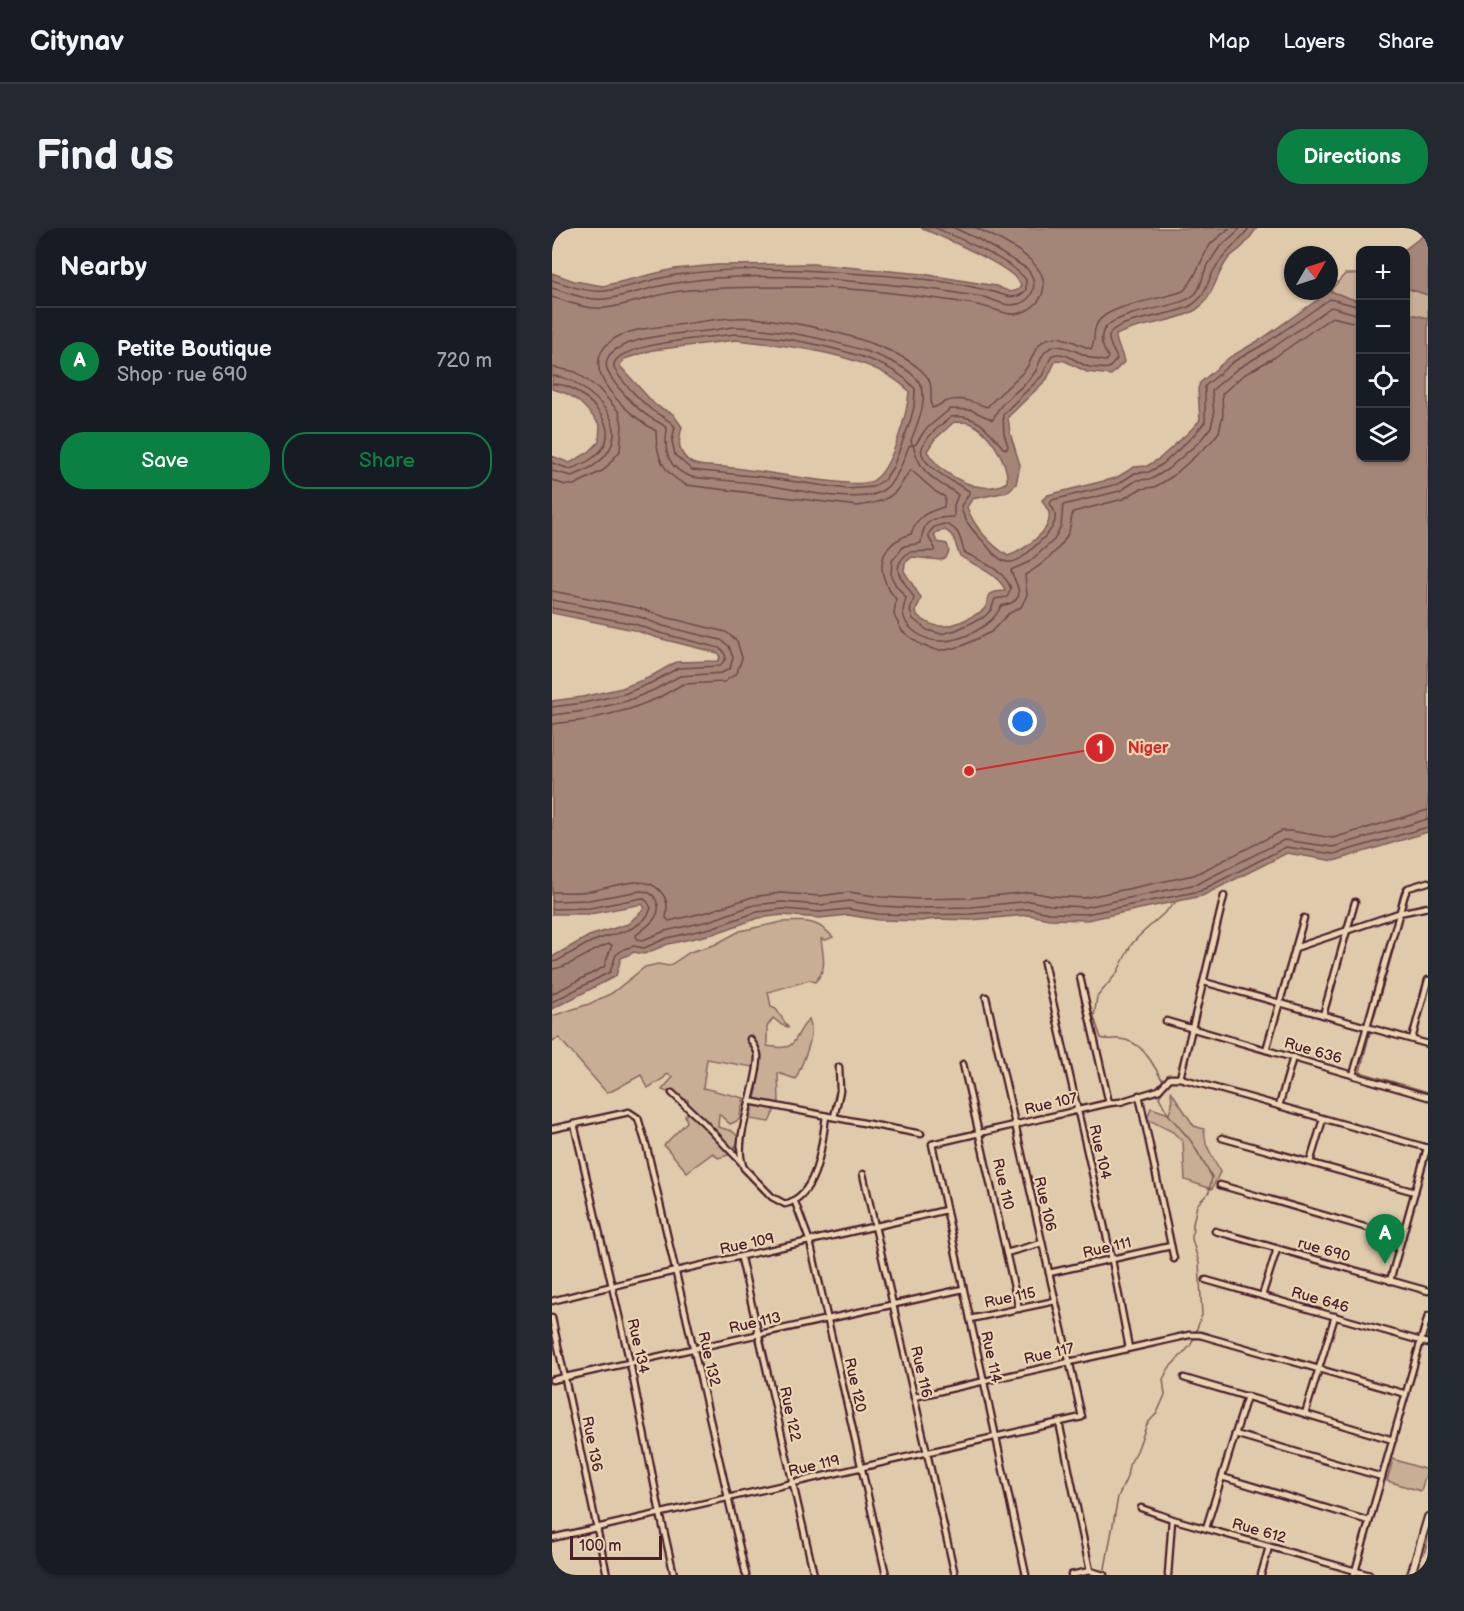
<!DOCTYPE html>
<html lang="en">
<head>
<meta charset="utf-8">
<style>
  body { margin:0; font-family:"Balsamiq Sans",sans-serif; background:#242831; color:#f1f3f6 }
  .controls { position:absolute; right:18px; top:18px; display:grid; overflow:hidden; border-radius:12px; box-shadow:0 2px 4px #0004 }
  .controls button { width:54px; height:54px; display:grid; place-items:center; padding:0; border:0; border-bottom:2px solid #363941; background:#171b24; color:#f1f3f6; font:30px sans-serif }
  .compass { position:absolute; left:732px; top:18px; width:54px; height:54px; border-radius:50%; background:#171b24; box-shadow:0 2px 4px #0004; rotate:51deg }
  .scale { position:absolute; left:18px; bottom:15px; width:92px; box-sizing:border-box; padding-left:6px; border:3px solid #4a1f2b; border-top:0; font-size:16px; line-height:21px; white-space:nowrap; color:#4a1f2b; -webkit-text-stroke:4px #e9d5b3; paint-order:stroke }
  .you { position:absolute; left:471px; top:494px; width:21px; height:21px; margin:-15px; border:4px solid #fff; border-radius:50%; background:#1a73e8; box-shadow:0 0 0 9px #1a73e833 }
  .badge { display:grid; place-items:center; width:39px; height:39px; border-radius:50%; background:#0b8043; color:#fff; font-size:20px; font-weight:700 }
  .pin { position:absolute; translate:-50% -50px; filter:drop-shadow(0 2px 3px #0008) }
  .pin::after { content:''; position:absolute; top:32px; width:21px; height:18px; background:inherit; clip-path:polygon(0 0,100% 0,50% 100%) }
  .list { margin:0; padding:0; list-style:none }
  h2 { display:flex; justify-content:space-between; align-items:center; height:78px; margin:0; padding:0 24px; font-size:26px }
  h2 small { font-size:20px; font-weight:400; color:#9ea1a6 }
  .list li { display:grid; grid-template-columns:39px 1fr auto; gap:18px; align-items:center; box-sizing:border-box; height:108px; padding:0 24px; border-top:2px solid #363941 }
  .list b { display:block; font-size:22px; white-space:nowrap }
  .list p { margin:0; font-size:20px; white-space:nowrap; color:#9ea1a6 }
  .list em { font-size:20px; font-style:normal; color:#9ea1a6 }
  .actions { display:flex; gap:12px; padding:18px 24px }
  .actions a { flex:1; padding:14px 0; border:2px solid #0b8043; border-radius:24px; text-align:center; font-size:21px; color:#0b8043 }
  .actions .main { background:#0b8043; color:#fff }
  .icon { flex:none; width:33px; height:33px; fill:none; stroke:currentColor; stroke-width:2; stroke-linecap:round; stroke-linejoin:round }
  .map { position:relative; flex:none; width:876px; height:1347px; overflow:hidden; border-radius:24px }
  header { display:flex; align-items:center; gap:36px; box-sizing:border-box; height:84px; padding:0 30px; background:#171b24; border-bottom:2px solid #363941 }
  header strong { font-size:28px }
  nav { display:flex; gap:33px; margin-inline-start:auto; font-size:21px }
  .intro { display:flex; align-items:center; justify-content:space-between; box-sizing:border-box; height:144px; padding:0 36px }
  h1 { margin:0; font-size:42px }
  .button { padding:15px 27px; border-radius:24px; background:#0b8043; color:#fff; font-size:21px; font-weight:700 }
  main { display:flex; gap:36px; padding:0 36px }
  aside { flex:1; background:#171b24; border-radius:24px; box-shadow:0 2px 4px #0004 }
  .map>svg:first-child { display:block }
  .green { fill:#c7ae95; stroke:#886660; stroke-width:1.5 }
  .water { fill:#a48678; stroke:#805d59; stroke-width:1.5; fill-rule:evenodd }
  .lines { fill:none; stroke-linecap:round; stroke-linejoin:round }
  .shore { stroke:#6e484a; stroke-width:1.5 }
  .stream { stroke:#805d59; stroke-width:1.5 }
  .minor-casing { stroke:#4a1f2b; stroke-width:9 }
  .tertiary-casing { stroke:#4a1f2b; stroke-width:10 }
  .minor { stroke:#e9d5b3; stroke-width:4.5 }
  .tertiary { stroke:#e9d5b3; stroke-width:6 }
  .labels { text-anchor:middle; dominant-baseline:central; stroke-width:4.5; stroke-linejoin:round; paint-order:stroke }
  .street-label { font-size:15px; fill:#4a1f2b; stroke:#e9d5b3 }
  .leader { fill:none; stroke:#d62828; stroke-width:2 }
  .callout-dot { fill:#d62828; stroke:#e9d5b3; stroke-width:2 }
  .mark-label { font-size:18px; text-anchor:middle; font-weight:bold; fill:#fff }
  .callout-label { font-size:16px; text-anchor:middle; font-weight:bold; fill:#d62828; stroke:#e9d5b3; stroke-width:4.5; stroke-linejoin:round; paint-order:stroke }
</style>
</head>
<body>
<header>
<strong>Citynav</strong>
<nav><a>Map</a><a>Layers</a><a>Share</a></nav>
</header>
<div class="intro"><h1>Find us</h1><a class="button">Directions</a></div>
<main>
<aside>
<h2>Nearby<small></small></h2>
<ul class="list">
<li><span class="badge">A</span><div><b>Petite Boutique</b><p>Shop · rue 690</p></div><em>720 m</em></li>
</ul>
<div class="actions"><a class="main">Save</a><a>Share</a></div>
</aside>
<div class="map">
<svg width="876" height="1347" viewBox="0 0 876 1347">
  <rect width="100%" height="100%" fill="#dfcaab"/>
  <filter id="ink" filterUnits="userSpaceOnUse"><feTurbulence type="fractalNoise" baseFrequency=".0167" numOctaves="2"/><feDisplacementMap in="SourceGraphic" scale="12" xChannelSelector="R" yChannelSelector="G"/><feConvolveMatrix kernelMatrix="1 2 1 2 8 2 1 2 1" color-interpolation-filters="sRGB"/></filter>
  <g filter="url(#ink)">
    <g class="green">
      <path d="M793,46H808V74L778,63Z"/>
      <path d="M854,60L876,67V90L854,85Z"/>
      <path d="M230,694C252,693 265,691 281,709L274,712L269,711C271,729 276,740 263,754L258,752L216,764L219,779L224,781L236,799L230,797L221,790L215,799V818C249,824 238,811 257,791C265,808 250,834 244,851L226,845L227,873L217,894L198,891L205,862L207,840L155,831L151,860L192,870L187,892L178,896L167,886L166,899L180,903L193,915L190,922L188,936L186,930L182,926L184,917L176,927L166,930L161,925L135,944L112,917L135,894L133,887L138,885L136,872L110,862L121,849L115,846L112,850L96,860L89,847L60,863L54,864L7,810L0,813V788L37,776L60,765L93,739L106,736L117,738L138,724L162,717L188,703Z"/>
      <path d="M619,863L642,898L652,901L654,916L668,944L660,961L633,952L631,914L621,904L595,891L599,880L617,886L620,876Z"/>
      <path d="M841,1231L875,1242L869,1263L835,1253Z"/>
    </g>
    <g class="water">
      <path d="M369,0H705C700,6 696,13 690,19C686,23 680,26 676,31C662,49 662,73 640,84C616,96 587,95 564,107C564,117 570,123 572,134L559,147L535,144L513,133L504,132L495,151L456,189L458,205L468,237L464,256L455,264L420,271L415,279C421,298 439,317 456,328C470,323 501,303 497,285C496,281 492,277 490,272L496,267L564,250L582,239L595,238L607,231L637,204L648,192L646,161L648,155L678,129L711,110L778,63L808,74V230H854V85L876,90V604L782,633L735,625L650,668L535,692L497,691L477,687L419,692L384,691L369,693L327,692L296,687L268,690L231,687L206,690L161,706L116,716L92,726L82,724L69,730L64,748L0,781V729L37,708L76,696L93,680L90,676L38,686H0V473L30,469L70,460L96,450L124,434L166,433L168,430L166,425L106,410L82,402L0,385V228L18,235L37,224L47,214L48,197C33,178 23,166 0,161V45L22,53L51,58L122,41L165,37L261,36L371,46L444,58L458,64L466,62L469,58C466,41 388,8 369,0ZM184,112C235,117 321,126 357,163C356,183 340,241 322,252C316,256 303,256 295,255C254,252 213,243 172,239C163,238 148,239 140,235C125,226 126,214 130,199L121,186L103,177L68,138L72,131L101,122ZM402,194C406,194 413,194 417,195C436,201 457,235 455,254C430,270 388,247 375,223L382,212ZM393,302C406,309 402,317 408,328C420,336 450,348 453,363L443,364L437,367C436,371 435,376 433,380C429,385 422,387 417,390C398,400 382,403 365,387L364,383L369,370L352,343L353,335L360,329L388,332L394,330L397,323L395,316L385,314L382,307L385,304Z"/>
      <path d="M876,4V67L854,60L852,22Z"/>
    </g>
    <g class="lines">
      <g class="shore">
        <path d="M677,0C671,7 663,10 658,17C649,30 642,55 631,63C609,72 558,76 546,94C540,102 544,113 539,121C521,115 499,98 484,121C480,128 478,136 473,142C461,155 447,166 435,179C422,174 406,168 393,174C388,176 385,179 380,180C377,171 382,160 376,150C349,112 228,88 184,90C164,90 144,95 125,97C105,99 74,101 59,113C21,142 80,189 104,203C104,227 110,245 134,257L306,278C323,275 338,273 348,258C352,252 355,246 359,242L384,264L393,269L392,279C375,284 365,288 359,306C324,317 323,346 344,371L342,387L350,403L369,417L384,422H394L410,418L439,404L456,386L469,379L475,367L473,347C489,338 511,320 517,303C519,297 519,290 521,284L571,271L588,261L603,259L621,248L659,214L667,204L671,187L670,166L690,148L723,129L780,89L808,96"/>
        <path d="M688,0C681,9 671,14 665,23C661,29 656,36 653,43C650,50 649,59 644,65C624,88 523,77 556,129L554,133C536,133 524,119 506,118C501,118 497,120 494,123C488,129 487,138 483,144C471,163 449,169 441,192L419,182L398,181L373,202L364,216L361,217C367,237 371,244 389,256C395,260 401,262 406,267L402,277V289C381,290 371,290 369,315L352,318L340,333L339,348L343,356L354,370C353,375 351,379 351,384C352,401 374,414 390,413C410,413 441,398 449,378C479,372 463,357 459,342L477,334L502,312L509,298L511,277L568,263L585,252L600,251L616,241L647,214L659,199L662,187L660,162L685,141L719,121L779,79L808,87"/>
        <path d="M697,0C686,15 671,26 662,42C654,57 653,71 636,79C617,88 574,91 561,102C551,110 563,123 565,131L557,140C551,141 543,140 537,139C524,135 514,122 500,127L490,148L451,186L452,206L456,218L455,221L451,220C437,202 424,185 399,189C389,197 374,208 370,220C365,237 406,256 417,263V266L409,278C411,292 421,303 431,313C437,320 446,333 456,334C466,335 476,325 483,318C495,307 512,293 498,276L500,272L566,256L583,245L597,244L611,236L641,208L653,194V158L681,134L714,115L778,71L808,79"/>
        <path d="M0,52C15,57 37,65 53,63C77,60 100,51 124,47C173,40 234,40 283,44C335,48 390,50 441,64C454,67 464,74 474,62V52C463,34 404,9 384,0"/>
        <path d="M0,60C16,65 36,73 53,71C77,68 100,58 124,55C177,46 244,48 297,53C335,56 373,59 410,66C420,67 432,68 441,72C447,74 452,77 459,77C481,76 489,55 474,40L426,11L402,0"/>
        <path d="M0,69C16,74 36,82 53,80C79,77 103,66 129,63C165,59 202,59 238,59C292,58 348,65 401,73C413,75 426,76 437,80C447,82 453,87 463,86C481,83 495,70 491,51C486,29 444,9 424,0"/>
        <path d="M182,99C217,98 359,122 370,160C375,176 364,198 359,213L360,217L357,218C350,235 345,255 328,264C305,277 236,260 209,256C186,253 163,252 140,249C115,241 112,223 115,201C110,194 102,193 96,188C85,181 61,156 56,144C40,108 136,105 155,103C164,102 173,100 182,99Z"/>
        <path d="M183,106C228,108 335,123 363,161L362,179L358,194L341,239L333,251L321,259L295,261L210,249L140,242L123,227L120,213L123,199C117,191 110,189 101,183C92,176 69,153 63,142C49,115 167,109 183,106Z"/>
        <path d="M0,139L24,144L47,161L67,184L70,197L68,223L52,242L22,257H13L0,252"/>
        <path d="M0,148C16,149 25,155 37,165C78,197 66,232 20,248L0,243"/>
        <path d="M0,156C6,156 13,157 19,160C36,169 63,194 53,216C47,229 30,237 18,241L0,235"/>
        <path d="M392,296C408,300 408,310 412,324C428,333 453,342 459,361L455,369L443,371L439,382L432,389L404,402L389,406L375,402L361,391L358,383L362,370C353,351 334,343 357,324L382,323L383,320L377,310V305L382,299Z"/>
        <path d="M0,363L87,380L113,389L174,404L185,413L190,430L185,445L172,454L131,456L106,470L78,481L34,492L0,496"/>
        <path d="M0,372L85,388L111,398L169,412L177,418L181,430L178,440L170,445L128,448L102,462L75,473L33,483L0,487"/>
        <path d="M0,380L83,396L108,405L167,420L171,422L174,430L168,438L126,440L99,455L72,466L31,475L0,479"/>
        <path d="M0,664C12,664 25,665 38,663C59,660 94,644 109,664C116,672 116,680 114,690L117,693L155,684L200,669L229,665L268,668L297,664L329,669L367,671L419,670L478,664L500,668L532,670L642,647L730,603H739L781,610L876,582"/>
        <path d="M0,673L37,672L88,663C95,663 101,665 104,672C113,688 94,699 84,707L85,711L91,712L113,703L157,693L202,677L230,674L268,677L297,673L328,678L368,680L419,679L478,673L498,677L533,679L645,656L732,612L781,619L876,591"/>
        <path d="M0,681L38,680L90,670L95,673L99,680C91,705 58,705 39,714C27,720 16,727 5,733L0,734"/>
        <path d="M0,741C17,740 39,722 57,716L60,717L52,739L0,766"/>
        <path d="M0,774L58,744L64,727L72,721L82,718L92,720L115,710L159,700L205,684L231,681L268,684L296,681L327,686L368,687L419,686L478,681L497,685L534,686L648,663L734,619L782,626L876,599"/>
      </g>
      <g class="stream">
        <path d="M820,796L842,719"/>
        <path d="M818,804L808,844L876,864"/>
        <path d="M613,852L609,850C599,833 590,813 568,811C561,810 556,813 549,810L542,789L545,769L565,745L579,717L586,709L623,675"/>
        <path d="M872,1326L876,1311"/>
        <path d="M552,1346L566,1269L575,1249L577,1237L585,1223L595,1196L605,1185L613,1167L611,1151L617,1140L639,1117L650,1087L647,1035L640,1011L641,996L645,977L657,964L660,949L639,913L616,886L607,869L615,856"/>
      </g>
      <defs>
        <g id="minor">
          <path d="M743,720L847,685L876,679"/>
          <path d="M492,735L560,1032L577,1120"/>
          <path d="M528,749L557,875"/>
          <path d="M652,754L876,816"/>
          <path d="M771,787L803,674"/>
          <path d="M614,793L876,869"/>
          <path d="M198,811C201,816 206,822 206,828C207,858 179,913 192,940L220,969L233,976C266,968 270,916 274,888"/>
          <path d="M860,811L876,752"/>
          <path d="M714,822L752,690"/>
          <path d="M411,836L467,1081"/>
          <path d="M801,847L853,666L856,660L876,654"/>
          <path d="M628,850L672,668"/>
          <path d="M120,865L152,895L190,935"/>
          <path d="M587,867L622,1031"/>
          <path d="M197,873L369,906"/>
          <path d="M727,878L741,829"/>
          <path d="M282,889L288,863L287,839"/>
          <path d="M22,896L78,1135L108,1285L122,1347"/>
          <path d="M0,901L77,884L86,890L95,920L194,1347"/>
          <path d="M670,910L863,964"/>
          <path d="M758,934L771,891"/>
          <path d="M311,946L403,1347"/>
          <path d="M668,957L850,1010"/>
          <path d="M243,974L258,1014L334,1347"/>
          <path d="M663,1003L876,1063"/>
          <path d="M454,1025L490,1015"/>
          <path d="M189,1030L262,1347"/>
          <path d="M497,1045L619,1018"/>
          <path d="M654,1052L876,1115"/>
          <path d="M838,1053L875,920"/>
          <path d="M710,1068L725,1021"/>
          <path d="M0,1073C131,1039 263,1013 394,982"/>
          <path d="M0,1090L55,1347"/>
          <path d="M418,1091L503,1073"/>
          <path d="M632,1150L841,1212"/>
          <path d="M0,1152L411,1061"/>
          <path d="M362,1169L637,1107H648L854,1166"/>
          <path d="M753,1186L783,1088"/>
          <path d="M507,1194L538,1343"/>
          <path d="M683,1206L830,1249"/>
          <path d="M670,1249L817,1293"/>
          <path d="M589,1280L620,1291L818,1347"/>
          <path d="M654,1300L695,1168"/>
          <path d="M0,1310L530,1189L434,769"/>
          <path d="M474,1347L380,916L557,875L568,874L607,862L618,850H628L876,920"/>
          <path d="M519,1347L538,1343L552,1347"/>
          <path d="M616,1347L620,1291"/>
          <path d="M709,1347L717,1319"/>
          <path d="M802,1347L876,1088"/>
        </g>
        <path id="tertiary" d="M859,1347L876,1289"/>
      </defs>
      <use href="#minor" class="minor-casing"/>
      <use href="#tertiary" class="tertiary-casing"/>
      <use href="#minor" class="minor"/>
      <use href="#tertiary" class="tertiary"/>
    </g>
  </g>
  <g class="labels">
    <g class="street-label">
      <text transform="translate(761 823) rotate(16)">Rue 636</text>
      <text transform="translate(499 876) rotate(-13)">Rue 107</text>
      <text transform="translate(548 924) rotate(77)">Rue 104</text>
      <text transform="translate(451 956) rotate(77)">Rue 110</text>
      <text transform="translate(493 976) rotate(77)">Rue 106</text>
      <text transform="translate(195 1016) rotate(-12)">Rue 109</text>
      <text transform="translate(555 1020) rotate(-13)">Rue 111</text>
      <text transform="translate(772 1022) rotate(16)">rue 690</text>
      <text transform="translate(458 1070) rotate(-12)">Rue 115</text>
      <text transform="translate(768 1072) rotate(16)">Rue 646</text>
      <text transform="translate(203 1095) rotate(-13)">Rue 113</text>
      <text transform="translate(86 1118) rotate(77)">Rue 134</text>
      <text transform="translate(497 1126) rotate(-13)">Rue 117</text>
      <text transform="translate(439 1129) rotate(78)">Rue 114</text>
      <text transform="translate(157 1131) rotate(77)">Rue 132</text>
      <text transform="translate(369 1144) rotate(77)">Rue 116</text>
      <text transform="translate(303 1157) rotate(77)">Rue 120</text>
      <text transform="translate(238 1186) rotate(78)">Rue 122</text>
      <text transform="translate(40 1216) rotate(79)">Rue 136</text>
      <text transform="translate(262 1238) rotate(-13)">Rue 119</text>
      <text transform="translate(707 1303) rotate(16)">Rue 612</text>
    </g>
  </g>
  <path class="leader" d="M417 543L548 520"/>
  <g class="callout-dot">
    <circle cx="417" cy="543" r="6"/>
    <circle cx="548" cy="520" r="15"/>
  </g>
  <g class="mark-label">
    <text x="548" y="526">1</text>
  </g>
  <g class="callout-label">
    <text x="596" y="525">Niger</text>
  </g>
</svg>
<div class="controls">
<button>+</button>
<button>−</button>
<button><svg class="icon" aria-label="locate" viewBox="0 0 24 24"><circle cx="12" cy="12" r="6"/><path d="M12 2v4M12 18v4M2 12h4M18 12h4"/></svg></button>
<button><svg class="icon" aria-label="layers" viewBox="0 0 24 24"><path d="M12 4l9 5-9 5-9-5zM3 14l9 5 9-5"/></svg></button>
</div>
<svg class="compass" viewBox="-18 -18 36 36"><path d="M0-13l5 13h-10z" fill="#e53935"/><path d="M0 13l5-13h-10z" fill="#9ea1a6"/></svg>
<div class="scale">100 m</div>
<div class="you"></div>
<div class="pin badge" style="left:833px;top:1036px">A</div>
</div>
</main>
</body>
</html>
